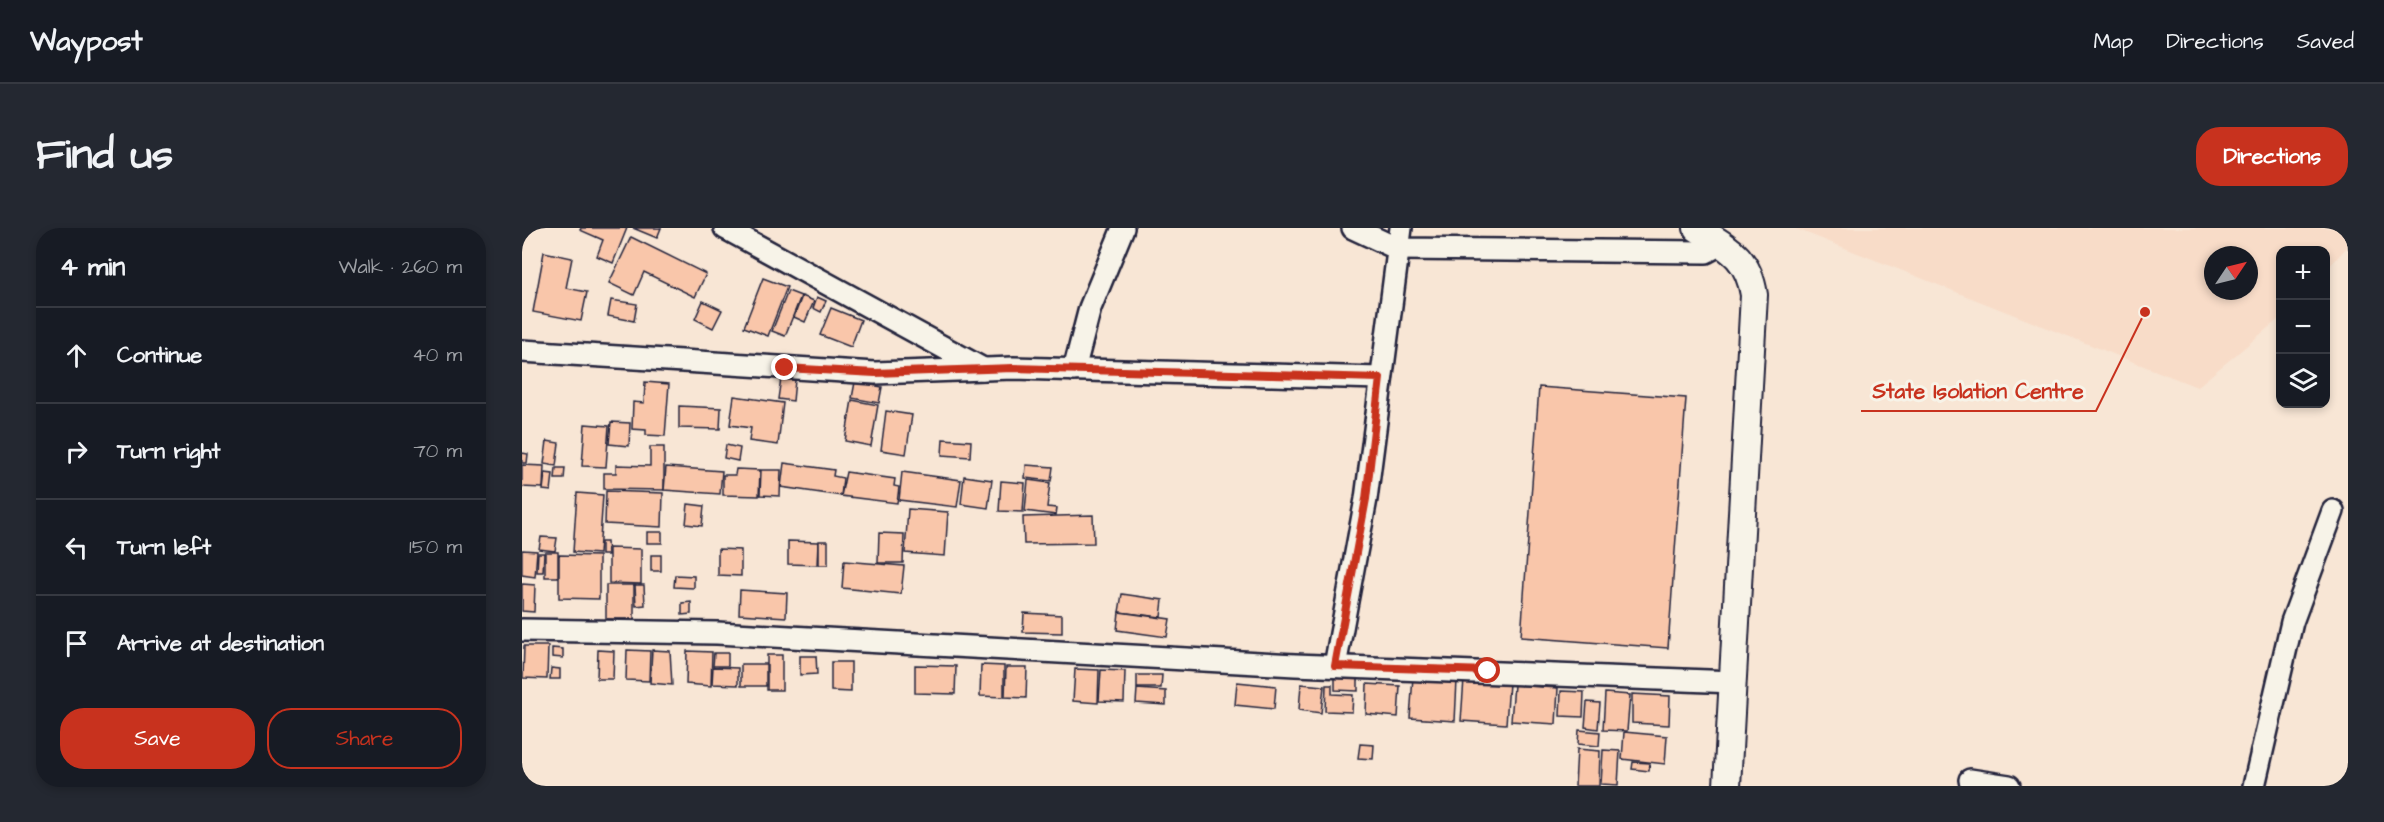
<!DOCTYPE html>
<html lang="en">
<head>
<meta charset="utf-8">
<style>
  body { margin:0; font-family:"Architects Daughter",sans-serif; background:#242831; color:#f1f3f6 }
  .controls { position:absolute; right:18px; top:18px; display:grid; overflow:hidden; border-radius:12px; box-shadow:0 3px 9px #0003 }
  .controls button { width:54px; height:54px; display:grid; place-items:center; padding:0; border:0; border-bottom:2px solid #363941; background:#171b24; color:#f1f3f6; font:30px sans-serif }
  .compass { position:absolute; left:1682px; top:18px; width:54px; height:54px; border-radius:50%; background:#171b24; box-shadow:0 3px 9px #0003; rotate:55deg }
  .stop { position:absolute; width:18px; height:18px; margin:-14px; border:4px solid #c8321e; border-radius:50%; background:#fff }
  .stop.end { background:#c8321e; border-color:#fff; box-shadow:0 2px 6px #0008 }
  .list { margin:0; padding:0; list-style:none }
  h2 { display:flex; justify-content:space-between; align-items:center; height:78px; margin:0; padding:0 24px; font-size:26px }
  h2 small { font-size:20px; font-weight:400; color:#9ea1a6 }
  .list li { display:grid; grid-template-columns:39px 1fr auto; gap:18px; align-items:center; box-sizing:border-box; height:96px; padding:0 24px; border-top:2px solid #363941 }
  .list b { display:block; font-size:22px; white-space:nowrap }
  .list em { font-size:20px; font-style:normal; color:#9ea1a6 }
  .actions { display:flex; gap:12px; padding:18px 24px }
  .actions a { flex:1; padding:14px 0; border:2px solid #c8321e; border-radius:24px; text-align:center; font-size:21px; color:#c8321e }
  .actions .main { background:#c8321e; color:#fff }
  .icon { flex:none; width:33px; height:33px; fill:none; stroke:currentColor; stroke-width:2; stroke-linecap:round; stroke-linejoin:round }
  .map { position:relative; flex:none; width:1826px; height:558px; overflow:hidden; border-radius:24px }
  header { display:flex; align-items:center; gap:36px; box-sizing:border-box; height:84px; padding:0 30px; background:#171b24; border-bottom:2px solid #363941 }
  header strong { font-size:28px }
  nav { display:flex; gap:33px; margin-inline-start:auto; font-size:21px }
  .intro { display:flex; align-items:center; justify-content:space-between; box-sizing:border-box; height:144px; padding:0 36px }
  h1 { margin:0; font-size:42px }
  .button { padding:15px 27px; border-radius:24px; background:#c8321e; color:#fff; font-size:21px; font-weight:700 }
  main { display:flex; gap:36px; padding:0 36px }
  aside { flex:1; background:#171b24; border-radius:24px; box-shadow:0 3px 9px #0003 }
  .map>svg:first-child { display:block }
  .built { fill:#f8dcc8; fill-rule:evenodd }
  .building { fill:#f9c6aa; stroke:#22223b; stroke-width:1.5 }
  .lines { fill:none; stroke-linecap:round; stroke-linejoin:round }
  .minor-casing { stroke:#22223b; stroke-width:26 }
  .tertiary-casing { stroke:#22223b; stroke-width:30 }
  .minor { stroke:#f7f3e8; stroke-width:21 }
  .tertiary { stroke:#f7f3e8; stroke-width:26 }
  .route { stroke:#c8321e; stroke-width:8 }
  .leader { fill:none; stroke:#c8321e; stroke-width:2 }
  .callout-dot { fill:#c8321e; stroke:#f7f3e8; stroke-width:2 }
  .callout-label { font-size:21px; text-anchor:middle; font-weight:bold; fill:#c8321e; stroke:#f7f3e8; stroke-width:6; stroke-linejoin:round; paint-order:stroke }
</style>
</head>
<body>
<header>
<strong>Waypost</strong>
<nav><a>Map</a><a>Directions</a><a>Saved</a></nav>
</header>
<div class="intro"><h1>Find us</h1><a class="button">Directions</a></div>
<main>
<aside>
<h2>4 min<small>Walk · 260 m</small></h2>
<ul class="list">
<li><svg class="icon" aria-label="ahead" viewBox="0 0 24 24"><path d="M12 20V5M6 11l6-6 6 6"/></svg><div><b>Continue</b></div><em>40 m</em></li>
<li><svg class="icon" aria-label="right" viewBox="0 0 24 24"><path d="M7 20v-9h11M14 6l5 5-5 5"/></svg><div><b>Turn right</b></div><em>70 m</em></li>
<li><svg class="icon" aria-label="left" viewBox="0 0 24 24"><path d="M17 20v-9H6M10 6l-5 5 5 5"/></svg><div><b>Turn left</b></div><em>150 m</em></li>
<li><svg class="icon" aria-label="arrive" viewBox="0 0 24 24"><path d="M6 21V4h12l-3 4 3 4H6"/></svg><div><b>Arrive at destination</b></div></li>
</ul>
<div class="actions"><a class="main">Save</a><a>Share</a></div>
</aside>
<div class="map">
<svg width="1826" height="558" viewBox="0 0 1826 558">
  <rect width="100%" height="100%" fill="#f8e6d5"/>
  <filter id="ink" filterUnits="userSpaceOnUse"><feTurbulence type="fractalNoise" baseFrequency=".0167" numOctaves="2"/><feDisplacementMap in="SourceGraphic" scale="12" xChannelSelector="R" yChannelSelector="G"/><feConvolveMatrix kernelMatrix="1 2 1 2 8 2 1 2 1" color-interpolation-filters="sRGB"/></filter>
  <g filter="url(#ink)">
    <path class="built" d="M1272,0H1826V18L1804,42V22H1758V90L1675,159ZM1691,27H1727V63H1691Z"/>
    <g class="building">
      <path d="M59,0H105L91,35L75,28L81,12L58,2Z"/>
      <path d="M111,0H139L135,10Z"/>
      <path d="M109,9L184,46L173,69L122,44L112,67L87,55Z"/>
      <path d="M22,24L50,30L44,60L65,64L59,93L11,84Z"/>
      <path d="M241,50L265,59L246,108L222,99Z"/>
      <path d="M266,63L279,68L263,108L250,103Z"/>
      <path d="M280,68L292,73L283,94L272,89Z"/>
      <path d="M295,69L304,73L299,84L291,80Z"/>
      <path d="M89,72L115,76L112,93L86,88Z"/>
      <path d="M181,73L200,82L191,100L173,91Z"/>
      <path d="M309,80L339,92L329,119L298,107Z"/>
      <path d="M259,150L273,152L271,173L256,171Z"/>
      <path d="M123,154L147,156L143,208L124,207V202L110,201L111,174L122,175Z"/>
      <path d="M333,154L360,159L357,175L330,170Z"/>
      <path d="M1017,159L1164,170L1146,420L999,409Z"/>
      <path d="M212,168L261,175L256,217L227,213L229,200L208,197Z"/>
      <path d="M330,172L356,177L349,218L323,213Z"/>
      <path d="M157,178L199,180L198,201L157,200Z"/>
      <path d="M364,183L390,187L384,226L359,222Z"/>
      <path d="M89,194L108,195L107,218L87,216Z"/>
      <path d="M63,196L87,198L84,239L60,238Z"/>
      <path d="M421,211L449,213L448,229L420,227Z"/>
      <path d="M25,213L37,215L34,238L22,236Z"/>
      <path d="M204,217L218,220L216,233L202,230Z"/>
      <path d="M128,219H142V262L82,261V245H94V237L128,238Z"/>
      <path d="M0,225L6,226L5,235H0Z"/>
      <path d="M262,235L312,242L311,248L321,250L319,268L259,259Z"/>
      <path d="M0,237L22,238L21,260L0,259Z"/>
      <path d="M504,237L531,239L529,253L503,250Z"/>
      <path d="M144,239L200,243L198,266L142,262Z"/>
      <path d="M34,240H43L42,251H33Z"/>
      <path d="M214,241L238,242L237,268L201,267V247H213Z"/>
      <path d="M239,242H259L258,268L238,267Z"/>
      <path d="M324,244L373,251L372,258L377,259L375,275L319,268Z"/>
      <path d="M380,244L439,252L435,279L377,272Z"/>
      <path d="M23,245L31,246L29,263L21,262Z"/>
      <path d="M442,248L470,252L466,280L439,276Z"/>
      <path d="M506,252L528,255L525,279L535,280L534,287L503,283Z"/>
      <path d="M479,253L503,255L501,284L477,283Z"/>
      <path d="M84,263L141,265L140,299L83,296Z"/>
      <path d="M55,265L81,267L77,326L51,324Z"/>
      <path d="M166,276L182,278L180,298L164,296Z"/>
      <path d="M386,281L426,284L423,328L383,325Z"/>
      <path d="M571,287L572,315L502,316L501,289Z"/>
      <rect x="125" y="304" width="15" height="11"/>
      <path d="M357,305L382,306L381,335H356Z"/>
      <path d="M19,309L35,310L33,323L17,321Z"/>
      <path d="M266,313L297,314L296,337L266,336Z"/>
      <rect x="297" y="313" width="9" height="24"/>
      <path d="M79,314H85L86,327H79Z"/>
      <path d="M87,320L119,321V356L87,355Z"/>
      <path d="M196,321L219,322V348L196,347Z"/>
      <path d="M0,322L15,323L13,349L0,347Z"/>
      <rect x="23" y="324" width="13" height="25"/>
      <path d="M16,325H22L21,344H15Z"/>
      <path d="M37,327L77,328V371L37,370Z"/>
      <rect x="129" y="327" width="10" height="16"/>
      <path d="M322,333L382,338L379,366L320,360Z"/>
      <path d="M153,347L172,348V360L152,359Z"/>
      <path d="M0,356L13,357L12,384L0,383Z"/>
      <rect x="84" y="357" width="28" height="34"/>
      <path d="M113,357H122L123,377L114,378Z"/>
      <path d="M218,362L265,365L264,389L217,386Z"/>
      <path d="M600,366L641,372L639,389L597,384Z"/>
      <path d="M169,374V386L160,387V375Z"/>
      <path d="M597,384L648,391L645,409L595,402Z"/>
      <path d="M502,385L540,387V405L501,404Z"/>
      <path d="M2,418H26L25,451L1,450Z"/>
      <path d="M30,420L41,421V430L30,429Z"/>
      <path d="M76,422L92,423L91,451H75Z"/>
      <path d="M105,422L128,423L127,453L104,452Z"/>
      <path d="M130,422L148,423L150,457L128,455Z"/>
      <path d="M165,423L190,424L189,458L164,456Z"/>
      <path d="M192,425H206V438H191Z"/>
      <rect x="245" y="427" width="15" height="35"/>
      <path d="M278,428H294L295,446L278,447Z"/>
      <path d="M309,434H329V464L309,463Z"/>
      <rect x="219" y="436" width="25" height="22"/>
      <path d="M393,437L434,438L433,466L393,465Z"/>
      <path d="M459,437L482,438V469L458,468Z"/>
      <path d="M191,439L216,440V457L190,456Z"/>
      <path d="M484,439H505L504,470L483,469Z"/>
      <path d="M29,440L38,441V451H28Z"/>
      <path d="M553,441L577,442L576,475L551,473Z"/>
      <path d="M579,442L603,443L602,474L577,473Z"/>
      <path d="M615,447H640L639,460H615Z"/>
      <path d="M813,447L836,448V463L813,462Z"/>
      <path d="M891,449L935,452L933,493L888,490Z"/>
      <path d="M942,451L987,455L984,496L939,493Z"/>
      <path d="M715,454L754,458L752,481L713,477Z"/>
      <path d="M779,456L802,458L799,485L777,482Z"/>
      <path d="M845,456L878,458L876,489L844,486Z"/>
      <path d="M804,457H810V466L831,467L830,484L803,483Z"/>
      <path d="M992,457L1036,460L1034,496L989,493Z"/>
      <path d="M615,461L644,463V477L614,475Z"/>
      <path d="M1039,463L1062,464L1061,489L1038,488Z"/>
      <path d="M1083,465L1108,467L1105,503L1081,502Z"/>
      <path d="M1110,466L1148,468L1147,497L1110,495Z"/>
      <path d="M1065,474L1078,475L1076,501L1063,499Z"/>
      <path d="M1057,502L1078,504L1077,518L1056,516Z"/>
      <path d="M1102,504L1145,508L1143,536L1100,531Z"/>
      <path d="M838,516L852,517L851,531L836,530Z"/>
      <path d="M1055,521L1078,523L1077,558H1053Z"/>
      <path d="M1081,522L1098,523L1096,557L1079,556Z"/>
      <path d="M1111,534L1128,535L1127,543L1110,541Z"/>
    </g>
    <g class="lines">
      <defs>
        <g id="minor">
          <path d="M203,0L461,141"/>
          <path d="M831,0L876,21L1184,24L1199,16"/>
          <path d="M0,123L353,145L491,140L858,150"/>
          <path d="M552,142L568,80L601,0"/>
          <path d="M0,402L195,405L773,437L1212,454"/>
          <path d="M813,438L844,271L879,0"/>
          <path d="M1448,552L1487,558"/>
          <path d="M1732,558L1770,394L1811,283"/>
        </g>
        <path id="tertiary" d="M1175,0C1206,20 1226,28 1232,67L1205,558"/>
      </defs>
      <use href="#minor" class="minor-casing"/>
      <use href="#tertiary" class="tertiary-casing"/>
      <use href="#minor" class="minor"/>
      <use href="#tertiary" class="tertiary"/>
    </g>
  </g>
  <g class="lines" filter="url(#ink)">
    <path class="route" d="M263,140L353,145L491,140L858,150L844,271L813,438L966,443"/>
  </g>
  <path class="leader" d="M1623 84L1574 183H1339"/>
  <circle class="callout-dot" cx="1623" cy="84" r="6"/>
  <g class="callout-label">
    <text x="1456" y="170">State Isolation Centre</text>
  </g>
</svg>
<div class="controls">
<button>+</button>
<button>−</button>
<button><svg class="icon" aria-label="layers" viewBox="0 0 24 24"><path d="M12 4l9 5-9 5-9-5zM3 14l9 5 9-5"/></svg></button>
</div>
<svg class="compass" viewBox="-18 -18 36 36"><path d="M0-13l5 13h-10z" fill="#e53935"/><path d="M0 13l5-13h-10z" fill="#9ea1a6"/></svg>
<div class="stop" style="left:966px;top:443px"></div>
<div class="stop end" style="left:263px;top:140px"></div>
</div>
</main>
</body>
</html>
